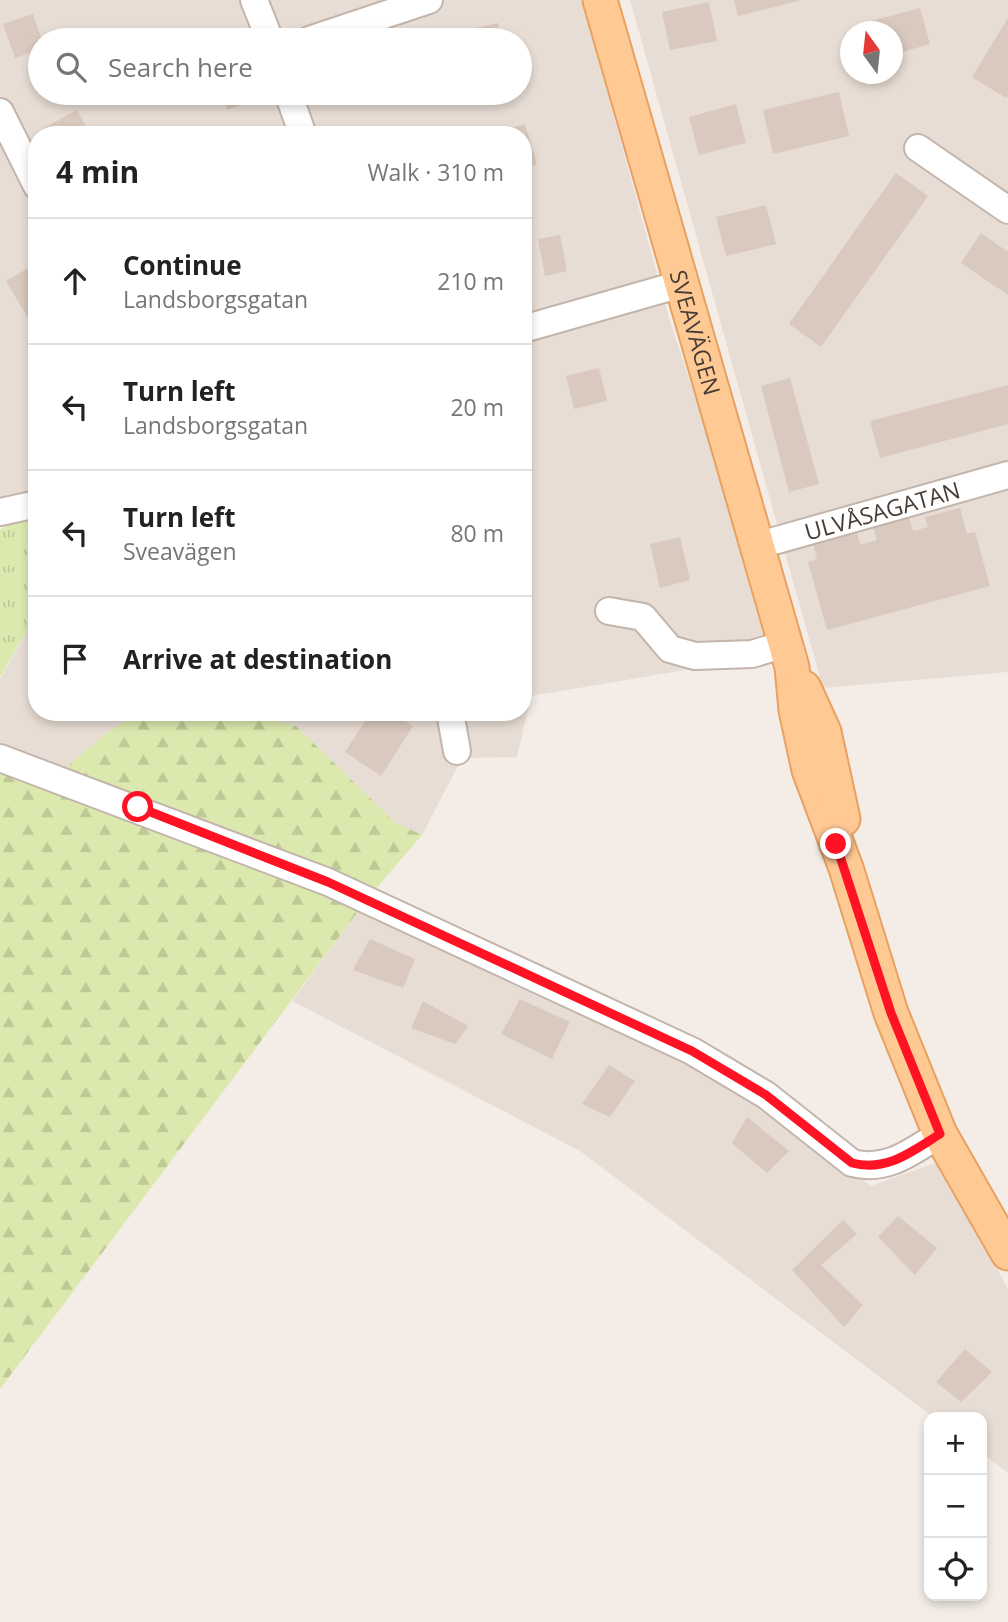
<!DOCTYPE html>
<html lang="en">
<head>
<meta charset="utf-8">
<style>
  body { margin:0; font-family:"Open Sans",sans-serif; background:#f6f6f6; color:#222 }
  .controls { position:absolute; right:21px; bottom:21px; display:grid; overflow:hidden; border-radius:14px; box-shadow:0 4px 10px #0003 }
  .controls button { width:63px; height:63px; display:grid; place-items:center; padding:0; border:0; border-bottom:2px solid #e0e0e0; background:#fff; color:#222; font:35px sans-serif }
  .compass { position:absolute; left:840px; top:21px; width:63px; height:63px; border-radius:50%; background:#fff; box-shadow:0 4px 10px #0003; rotate:345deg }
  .stop { position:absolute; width:21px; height:21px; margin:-16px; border:5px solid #ff1223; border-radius:50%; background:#fff }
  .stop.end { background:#ff1223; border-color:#fff; box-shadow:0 2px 7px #0008 }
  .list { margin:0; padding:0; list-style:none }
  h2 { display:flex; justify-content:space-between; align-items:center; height:91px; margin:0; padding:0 28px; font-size:30px }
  h2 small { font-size:23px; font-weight:400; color:#767676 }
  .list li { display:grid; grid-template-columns:46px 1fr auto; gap:21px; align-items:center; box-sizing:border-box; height:126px; padding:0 28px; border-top:2px solid #e0e0e0 }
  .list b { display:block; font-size:26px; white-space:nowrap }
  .list p { margin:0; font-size:23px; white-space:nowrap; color:#767676 }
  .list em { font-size:23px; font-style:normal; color:#767676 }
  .icon { flex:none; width:38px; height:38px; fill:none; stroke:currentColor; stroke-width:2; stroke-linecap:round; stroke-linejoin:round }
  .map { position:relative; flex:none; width:1008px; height:1622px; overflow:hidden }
  .search { position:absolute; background:#fff; box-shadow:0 4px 10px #0003; left:28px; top:28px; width:504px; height:77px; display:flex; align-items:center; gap:18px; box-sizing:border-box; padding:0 24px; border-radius:38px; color:#767676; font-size:26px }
  .panel { position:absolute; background:#fff; box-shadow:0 4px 10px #0003; left:28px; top:126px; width:504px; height:595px; border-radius:28px }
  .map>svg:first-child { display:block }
  .residential { fill:#e8ddd4; fill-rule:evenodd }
  .grass { fill:url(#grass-tufts) }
  .forest { fill:url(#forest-firs) }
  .building { fill:#d9c9be }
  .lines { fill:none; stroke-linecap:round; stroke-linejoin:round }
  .minor-casing { stroke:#c3b5ac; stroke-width:30 }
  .major-casing { stroke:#e7a161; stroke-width:37 }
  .minor { stroke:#fff; stroke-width:26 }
  .major { stroke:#ffc994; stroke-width:33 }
  .route { stroke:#ff1223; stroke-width:9 }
  .labels { text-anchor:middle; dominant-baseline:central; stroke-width:6; stroke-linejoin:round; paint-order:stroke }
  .street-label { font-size:23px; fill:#473c35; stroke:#fff }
</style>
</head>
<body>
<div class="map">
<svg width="1008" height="1622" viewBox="0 0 1008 1622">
  <defs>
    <pattern id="grass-tufts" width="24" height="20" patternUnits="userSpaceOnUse" patternTransform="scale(1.75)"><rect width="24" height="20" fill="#dce9ae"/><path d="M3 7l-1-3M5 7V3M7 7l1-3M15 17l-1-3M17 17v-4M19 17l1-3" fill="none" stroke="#bec996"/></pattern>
    <pattern id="forest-firs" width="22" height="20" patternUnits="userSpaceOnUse" patternTransform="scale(1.75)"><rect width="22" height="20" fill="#dce9ae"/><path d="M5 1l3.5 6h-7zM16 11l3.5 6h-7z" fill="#bec996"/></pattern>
  </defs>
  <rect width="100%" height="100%" fill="#f4ede7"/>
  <g class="residential">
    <path d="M0,0H582L669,318L780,654L531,696L517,757L462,758L422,835L396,823L296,726L250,712H523V135H37V504L0,511ZM40,40H520V93H40Z"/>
    <path d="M630,0H1008V672L823,688ZM850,32H892V74H850Z"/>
    <path d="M37,613V712H139L108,732L64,769L0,754V679Z"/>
    <path d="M372,893L756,1098L871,1186L941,1161L1008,1289V1473L982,1453V1417H933L580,1151L292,1001Z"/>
  </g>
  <path class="grass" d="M37,520V613L0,677V530L12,522Z"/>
  <path class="forest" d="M139,712H250L296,726L396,823L422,835L372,893L0,1389V754L64,769L108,732Z"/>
  <g class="building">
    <path d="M734,0H798V1L738,16Z"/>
    <path d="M709,2L717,41L670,50L662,12Z"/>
    <path d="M920,8L930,44L892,55V32H874L871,21Z"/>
    <path d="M33,14L42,40L40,49L15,58L3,24Z"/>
    <path d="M1008,18V95L1006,98L972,77Z"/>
    <path d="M498,23L502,40H473L471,29Z"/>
    <path d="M839,92L849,136L773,154L763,110Z"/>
    <path d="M221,93H249L252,101L227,110Z"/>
    <path d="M736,104L746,143L699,155L689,117Z"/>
    <path d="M77,110L91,135H48L44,128Z"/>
    <path d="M525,124L537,164L523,168V135H502L501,131Z"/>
    <path d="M896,173L928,196L821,347L789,324Z"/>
    <path d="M766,205L776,244L726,256L716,217Z"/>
    <path d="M981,233L1008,252V295L961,263Z"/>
    <path d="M560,235L567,271L545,276L538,239Z"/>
    <path d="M30,267L37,278V315L29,320L6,281Z"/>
    <path d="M599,368L607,401L574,409L566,376Z"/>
    <path d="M790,378L819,484L789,492L761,386Z"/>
    <path d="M1008,385V424L880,458L870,421Z"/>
    <path d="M960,508L967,534L975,532L990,586L827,630L808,562L817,559L813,544L857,532L860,545L877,540L873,526L909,517L913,531L928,527L925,517Z"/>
    <path d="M523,510H528L532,532L523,533Z"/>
    <path d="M680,537L690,580L660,588L650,544Z"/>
    <path d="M371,712H398L396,715L413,726L381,776L345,752Z"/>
    <path d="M370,939L415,959L403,988L353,970Z"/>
    <path d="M520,999L570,1022L552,1059L501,1034Z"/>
    <path d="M423,1001L468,1026L455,1044L411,1028Z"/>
    <path d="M609,1065L635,1081L610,1117L582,1104Z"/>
    <path d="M747,1117L789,1151L767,1173L732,1143Z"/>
    <path d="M898,1216L937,1248L915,1275L878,1237Z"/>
    <path d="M843,1220L857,1234L821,1265L863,1305L844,1327L792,1270Z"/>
    <path d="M965,1349L992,1372L961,1402L936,1382Z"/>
  </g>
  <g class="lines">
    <defs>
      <g id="minor">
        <path d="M254,0L270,40"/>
        <path d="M309,40L429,0"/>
        <path d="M288,93L303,135"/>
        <path d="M0,112L37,186"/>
        <path d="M918,148L1008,210"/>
        <path d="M523,329L681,284"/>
        <path d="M0,512L37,504"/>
        <path id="s1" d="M756,546L1008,475"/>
        <path d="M609,611L643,617L670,649L695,656L752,654L785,644"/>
        <path d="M450,712L457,751"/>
        <path d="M0,758L328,882L692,1051L766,1095L852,1163C887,1172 911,1152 940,1134"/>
      </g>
      <g id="major">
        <path id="s2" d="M600,0L792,667L796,710L809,770L846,868L891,1013L940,1134L1008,1253"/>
        <path d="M804,688L824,732L843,819"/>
      </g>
    </defs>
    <use href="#minor" class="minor-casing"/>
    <use href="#major" class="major-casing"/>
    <use href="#minor" class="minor"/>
    <use href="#major" class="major"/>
  </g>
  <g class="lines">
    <path class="route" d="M138,807L328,882L692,1051L766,1095L852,1163C887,1172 911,1152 940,1134L891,1013L836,844"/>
  </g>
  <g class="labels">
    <g class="street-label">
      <text stroke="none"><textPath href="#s2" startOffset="346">SVEAVÄGEN</textPath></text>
      <text stroke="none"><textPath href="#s1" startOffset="131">ULVÅSAGATAN</textPath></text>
    </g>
  </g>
</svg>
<div class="controls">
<button>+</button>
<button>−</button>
<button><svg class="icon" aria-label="locate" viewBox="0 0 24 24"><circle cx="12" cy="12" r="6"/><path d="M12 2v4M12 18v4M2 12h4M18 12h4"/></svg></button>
</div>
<svg class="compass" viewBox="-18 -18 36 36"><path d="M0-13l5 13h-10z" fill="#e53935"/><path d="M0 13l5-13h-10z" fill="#767676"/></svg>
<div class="stop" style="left:138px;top:807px"></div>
<div class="stop end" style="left:836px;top:844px"></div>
<div class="search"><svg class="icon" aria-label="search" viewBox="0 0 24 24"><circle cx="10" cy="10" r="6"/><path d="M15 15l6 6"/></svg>Search here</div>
<section class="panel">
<h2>4 min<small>Walk · 310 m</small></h2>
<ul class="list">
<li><svg class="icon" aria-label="ahead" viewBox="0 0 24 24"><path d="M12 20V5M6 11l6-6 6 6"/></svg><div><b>Continue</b><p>Landsborgsgatan</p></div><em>210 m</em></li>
<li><svg class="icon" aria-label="left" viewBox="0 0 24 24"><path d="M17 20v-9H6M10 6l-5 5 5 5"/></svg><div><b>Turn left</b><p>Landsborgsgatan</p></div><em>20 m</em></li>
<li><svg class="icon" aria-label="left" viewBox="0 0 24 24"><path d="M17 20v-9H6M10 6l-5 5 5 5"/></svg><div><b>Turn left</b><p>Sveavägen</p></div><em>80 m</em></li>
<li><svg class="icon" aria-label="arrive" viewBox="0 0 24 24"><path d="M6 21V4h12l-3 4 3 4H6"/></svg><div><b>Arrive at destination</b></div></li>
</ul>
</section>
</div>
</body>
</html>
